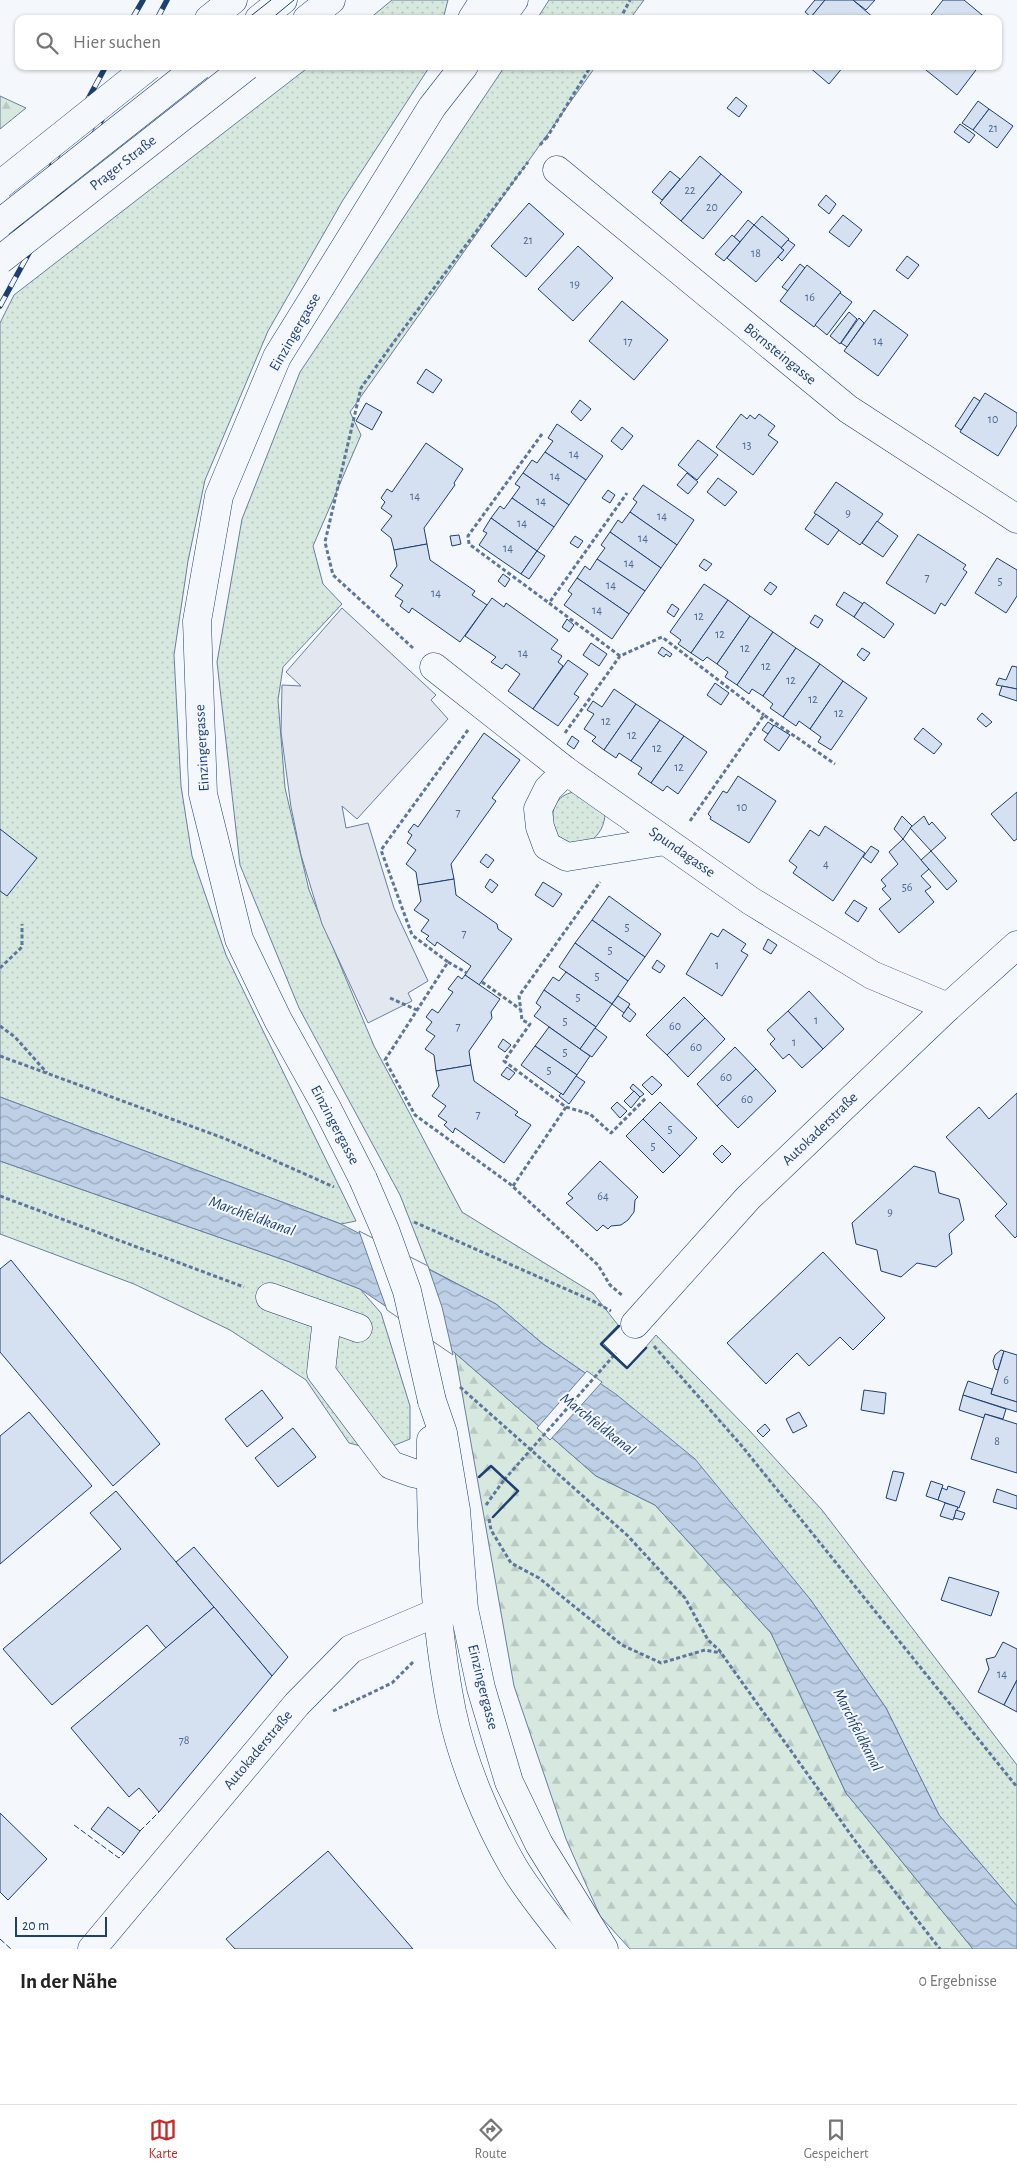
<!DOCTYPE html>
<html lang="de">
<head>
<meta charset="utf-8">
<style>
  body { margin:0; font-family:"Alegreya Sans",sans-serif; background:#f6f6f6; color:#222 }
  .scale { position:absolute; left:15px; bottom:12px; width:92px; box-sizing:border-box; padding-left:5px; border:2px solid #1d3f73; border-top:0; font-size:14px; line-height:18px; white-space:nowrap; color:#1d3f73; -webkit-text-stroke:4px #f4f7fb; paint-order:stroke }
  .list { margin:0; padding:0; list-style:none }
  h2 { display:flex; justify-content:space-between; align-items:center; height:65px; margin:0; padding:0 20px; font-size:21px }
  h2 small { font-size:16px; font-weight:400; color:#767676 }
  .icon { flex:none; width:28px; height:28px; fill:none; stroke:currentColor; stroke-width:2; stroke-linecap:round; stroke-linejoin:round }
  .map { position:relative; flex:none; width:1017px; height:1949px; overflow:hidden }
  .search { position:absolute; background:#fff; box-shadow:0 1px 4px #0004; left:15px; right:15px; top:15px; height:55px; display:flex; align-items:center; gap:12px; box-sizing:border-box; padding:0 18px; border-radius:10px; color:#767676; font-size:19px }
  .sheet { height:155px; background:#fff }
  nav { display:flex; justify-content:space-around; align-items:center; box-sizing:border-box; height:70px; border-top:1px solid #e0e0e0; background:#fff; font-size:14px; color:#767676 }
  nav a { display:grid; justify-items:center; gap:2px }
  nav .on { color:#c62828 }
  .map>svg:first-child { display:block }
  .grass { fill:url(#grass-dots); stroke:#687fa3 }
  .forest { fill:url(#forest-firs); stroke:#687fa3 }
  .parking { fill:#e3e8f0; stroke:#687fa3 }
  .water { fill:url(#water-waves); stroke:#687fa3 }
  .pier { fill:#f4f7fb; stroke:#687fa3 }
  .building { fill:#d5e0f0; stroke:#1d3f73 }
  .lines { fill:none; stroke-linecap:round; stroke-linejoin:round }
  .minor-casing { stroke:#1d3f73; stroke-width:29 }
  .major-casing { stroke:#1d3f73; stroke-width:29 }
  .path { stroke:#5e769c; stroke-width:3; stroke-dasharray:4 2.5; stroke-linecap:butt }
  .minor { stroke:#f4f7fb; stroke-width:28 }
  .major { stroke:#f4f7fb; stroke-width:28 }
  .tram { stroke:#1d3f73; stroke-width:1 }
  .rail-casing { stroke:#1d3f73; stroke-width:5.5 }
  .rail { stroke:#f4f7fb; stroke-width:4; stroke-dasharray:11; stroke-linecap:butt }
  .minor-bridge-casing { stroke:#1d3f73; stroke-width:29; stroke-linecap:butt }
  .major-bridge-casing { stroke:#1d3f73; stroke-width:29; stroke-linecap:butt }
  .path-bridge { stroke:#5e769c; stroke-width:3; stroke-dasharray:4 2.5; stroke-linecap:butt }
  .minor-bridge { stroke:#f4f7fb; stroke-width:28 }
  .major-bridge { stroke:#f4f7fb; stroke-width:28 }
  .fence { stroke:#1d3f73; stroke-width:1; stroke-dasharray:6 2.5; stroke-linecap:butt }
  .wall { stroke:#1d3f73; stroke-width:2.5 }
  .labels { text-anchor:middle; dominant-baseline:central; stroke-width:4; stroke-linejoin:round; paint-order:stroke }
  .number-label { font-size:12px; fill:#4b6792 }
  .street-label { font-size:15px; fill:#1d3f73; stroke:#f4f7fb }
  .water-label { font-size:16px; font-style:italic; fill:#1d3f73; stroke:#f4f7fb }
</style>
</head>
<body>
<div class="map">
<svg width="1017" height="1949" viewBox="0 0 1017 1949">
  <defs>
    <pattern id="grass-dots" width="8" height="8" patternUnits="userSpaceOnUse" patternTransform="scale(1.25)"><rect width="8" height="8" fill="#d7e8df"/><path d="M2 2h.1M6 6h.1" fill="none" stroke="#b8c8c3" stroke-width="1.8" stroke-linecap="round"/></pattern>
    <pattern id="forest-firs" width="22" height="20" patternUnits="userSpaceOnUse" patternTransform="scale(1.25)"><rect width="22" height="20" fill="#d7e8df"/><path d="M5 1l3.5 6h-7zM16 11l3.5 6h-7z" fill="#b8c8c3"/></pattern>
    <pattern id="water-waves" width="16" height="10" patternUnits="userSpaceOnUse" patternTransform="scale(1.25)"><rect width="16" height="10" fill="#bed0e5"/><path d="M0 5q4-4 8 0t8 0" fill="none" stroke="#9aaabe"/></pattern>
  </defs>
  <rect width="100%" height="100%" fill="#f4f7fb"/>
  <g class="grass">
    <path d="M392,0H448L443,19H369Z"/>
    <path d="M549,0H644L630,19H537Z"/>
    <path d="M310,66H430L343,200L268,331L205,480L188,561L174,655L181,786L192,856L226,955L356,1221L341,1224L0,1097V323L14,295Z"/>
    <path d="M505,66H596L350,412L361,435L313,546L323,584L342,604L283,667L278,700L285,788L309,890L374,1046L462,1212L593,1293L618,1325L602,1342L628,1368L656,1335L748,1429L822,1510L1017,1765V1906L939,1815L886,1708L810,1599L598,1382L543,1344L496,1304L429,1269L400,1195L299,1008L240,865L217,662L242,519L300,372Z"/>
    <path d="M579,791L605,813C605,837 581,855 560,838C554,833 554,828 553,821C551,802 562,793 579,791Z"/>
    <path d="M0,1161L290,1262L360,1289L381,1313L410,1406V1439L380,1451L349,1443L306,1380L230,1330L134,1284L0,1234Z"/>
  </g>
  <g class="forest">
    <path d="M0,96L26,108L0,129Z"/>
    <path d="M455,1353L596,1476L655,1505L771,1633L846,1793L973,1949H630L600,1916L566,1839L514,1686Z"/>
  </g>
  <path class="parking" d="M342,608L436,695L431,700L448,719L357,819L342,806L346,828L368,823L394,908L428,981L408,993L412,1001L368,1023L322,924L301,855L291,807L281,732L282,685L301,686L286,672Z"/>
  <path class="water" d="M0,1097L341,1224L496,1304L543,1344L617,1395L695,1459L810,1599L886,1708L939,1815L1017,1906V1949H973L846,1793L771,1633L655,1505L596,1476L455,1353L360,1289L290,1262L0,1161Z"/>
  <g class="pier">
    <path d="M359,1231L428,1266L442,1307L453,1355L387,1310Z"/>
    <path d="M587,1371L602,1382L550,1440L537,1428Z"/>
  </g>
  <g class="building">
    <path d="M815,0H825L811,17L805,12Z"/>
    <path d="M825,0H853L875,19H813L811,17Z"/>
    <path d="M853,0H875L866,10Z"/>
    <path d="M943,0H964L987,19H928Z"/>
    <path d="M808,66H844L829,84Z"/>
    <path d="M921,66H979L957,95Z"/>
    <path d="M736,97L747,106L739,117L727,108Z"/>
    <path d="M978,101L989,109L973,130L962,123Z"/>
    <path d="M989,109L1013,126L997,148L973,130Z"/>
    <path d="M960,124L975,135L969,143L954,132Z"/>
    <path d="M700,156L721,174L681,221L660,203Z"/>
    <path d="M670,171L680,179L662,200L652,192Z"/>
    <path d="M721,174L742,192L703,239L681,221Z"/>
    <path d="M826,195L836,204L829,214L818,205Z"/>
    <path d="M529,203L564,234L526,277L491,246Z"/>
    <path d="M843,215L862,230L849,247L829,232Z"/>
    <path d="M762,216L789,239L781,248L754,225Z"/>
    <path d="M748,220L754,225L740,242L734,237Z"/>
    <path d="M754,225L784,250L756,282L727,258Z"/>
    <path d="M732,235L740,242L724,261L715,254Z"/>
    <path d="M788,240L795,245L782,261L778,257L784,250L781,248Z"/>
    <path d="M578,246L613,278L573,321L538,289Z"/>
    <path d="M907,256L919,265L908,279L896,270Z"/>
    <path d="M800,264L805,268L788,291L782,287Z"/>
    <path d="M807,265L841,292L814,327L780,301Z"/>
    <path d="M840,293L852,302L827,335L815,325Z"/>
    <path d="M622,301L668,340L634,380L589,341Z"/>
    <path d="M874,310L908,335L878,376L844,351Z"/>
    <path d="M849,312L857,319L840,344L830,336Z"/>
    <path d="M859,318L864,323L847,347L841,343Z"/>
    <path d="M426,369L442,380L433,393L417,383Z"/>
    <path d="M985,393L1017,413V425L998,456L960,432Z"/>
    <path d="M974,397L980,401L961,430L955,426Z"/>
    <path d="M580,400L591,409L581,421L571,412Z"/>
    <path d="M366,403L382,412L372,430L356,421Z"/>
    <path d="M741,414L747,419L750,415L755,419L759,414L775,426L768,435L778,442L753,475L716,447Z"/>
    <path d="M557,424L603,456L586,480L545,452L553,441L548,438Z"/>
    <path d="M622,427L633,436L622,450L611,441Z"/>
    <path d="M698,440L718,455L697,480L678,465Z"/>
    <path d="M426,443L463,469L454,483L455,485L424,528L427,544L394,550L391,538L381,530L392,516L381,508L385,502L381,498L387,489L392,492Z"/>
    <path d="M545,452L586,480L569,505L523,473L532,460L537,463Z"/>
    <path d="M523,473L569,505L554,527L512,498L520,487L515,484Z"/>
    <path d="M687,473L698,482L688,494L677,485Z"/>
    <path d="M718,478L737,492L725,506L707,492Z"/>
    <path d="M836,482L883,514L860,545L814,513Z"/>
    <path d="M643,485L694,520L677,545L630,512L637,502L633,499Z"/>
    <path d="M608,490L615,495L610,503L602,498Z"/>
    <path d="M512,498L554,527L537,551L491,518L500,506L504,509Z"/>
    <path d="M630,512L677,545L661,568L610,532L618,520L622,523Z"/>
    <path d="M816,514L839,530L828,545L805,529Z"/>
    <path d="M491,518L537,551L521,574L479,545L487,533L483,531Z"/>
    <path d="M877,521L898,536L883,557L862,543Z"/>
    <path d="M610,532L661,568L645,591L597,559L605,548L601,545Z"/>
    <path d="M918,534L966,565L963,569L967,572L945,606L941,603L935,614L886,583Z"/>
    <path d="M459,535L461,544L452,546L450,536Z"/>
    <path d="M575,536L583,541L578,548L570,543Z"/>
    <path d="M427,544L430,560L475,591L472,595L487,605L460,642L412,608L409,613L400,606L403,601L395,596L403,585L390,576L397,566L394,550Z"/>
    <path d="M537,551L545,556L529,579L521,574Z"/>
    <path d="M997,558L1017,570V596L1006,613L975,593Z"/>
    <path d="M597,559L645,591L629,614L577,578L585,566L590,570Z"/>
    <path d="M704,559L712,564L706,571L699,566Z"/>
    <path d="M503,574L510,579L505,587L498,581Z"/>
    <path d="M577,578L629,614L612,639L564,605L572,594L568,591Z"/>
    <path d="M770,582L777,587L771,595L764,590Z"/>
    <path d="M704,584L728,600L691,653L678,644L681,640L670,632Z"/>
    <path d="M844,592L863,604L854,617L836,605Z"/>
    <path d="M492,598L504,607L506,603L558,640L551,649L562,656L558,662L563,666L533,709L508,691L520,674L506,664L502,669L491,662L496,657L465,636Z"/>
    <path d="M728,600L750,616L717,664L707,657L703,661L691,653Z"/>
    <path d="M864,602L894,624L884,638L854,617Z"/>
    <path d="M672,604L679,609L674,617L667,612Z"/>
    <path d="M815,615L823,620L818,628L810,623Z"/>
    <path d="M750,616L773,632L737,685L725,677L728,672L717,664Z"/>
    <path d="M567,619L574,625L569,632L562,627Z"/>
    <path d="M773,632L796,648L763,696L752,689L749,694L737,685Z"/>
    <path d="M591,643L607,654L599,666L583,655Z"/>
    <path d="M662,647L672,654L670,657L666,654L664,657L658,653Z"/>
    <path d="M796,648L820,664L783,717L770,708L773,704L763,696Z"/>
    <path d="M862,648L870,653L864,661L857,655Z"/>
    <path d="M568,660L588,674L574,694L579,697L558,726L533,709Z"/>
    <path d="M820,664L843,681L810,729L799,721L796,726L783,717Z"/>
    <path d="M1012,666L1017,667V689L996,685L999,678L1006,680Z"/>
    <path d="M843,681L867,698L831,750L818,742L821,737L810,729Z"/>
    <path d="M715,683L729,693L721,705L707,695Z"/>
    <path d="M1002,686L1017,689V701L999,695Z"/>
    <path d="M614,689L636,704L604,750L592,741L596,737L584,729L594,714L587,710L593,701L602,707Z"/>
    <path d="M636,704L660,720L631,761L619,753L616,758L604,750Z"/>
    <path d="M982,713L992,722L986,727L977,719Z"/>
    <path d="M660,720L684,736L651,783L638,774L642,768L631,761Z"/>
    <path d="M768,722L774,726L768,734L762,730Z"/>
    <path d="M774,725L790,735L779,751L764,740Z"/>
    <path d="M923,728L942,744L934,754L914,739Z"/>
    <path d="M484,733L520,760L492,798L496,801L451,864L454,879L418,885L416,872L406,864L416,850L407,843L412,835L408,832L414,824L418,827Z"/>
    <path d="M572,736L579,741L574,749L567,744Z"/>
    <path d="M684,736L707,752L678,794L667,786L663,791L651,783Z"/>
    <path d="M738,776L776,801L749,843L710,819L711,817L708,814L723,791L727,793Z"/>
    <path d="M1017,792V839L1014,841L991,814Z"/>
    <path d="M902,816L912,826L903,839L894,829Z"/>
    <path d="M924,816L929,825L932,822L946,838L931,851L910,828Z"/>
    <path d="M825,826L865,853L833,901L793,873L797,867L789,861L810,830L819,836Z"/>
    <path d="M0,829L37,858L7,896L0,891Z"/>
    <path d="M903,839L929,869L921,876L931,887L925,891L934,902L899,933L879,909L891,899L882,889L886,886L881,880L898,864L889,852Z"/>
    <path d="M871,846L879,851L871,863L863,857Z"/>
    <path d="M931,851L957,881L947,890L921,860Z"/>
    <path d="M486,854L494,860L488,868L480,862Z"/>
    <path d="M454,879L456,895L497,924L498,929L512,939L479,985L465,975L471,966L437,942L435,946L426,939L429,936L421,931L429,920L414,910L421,901L418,885Z"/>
    <path d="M490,879L498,885L492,893L485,887Z"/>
    <path d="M543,882L562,894L553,907L535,895Z"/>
    <path d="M609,896L661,934L645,957L592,920Z"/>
    <path d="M854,900L867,908L858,922L845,913Z"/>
    <path d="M592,920L645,957L628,981L575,943Z"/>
    <path d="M723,929L746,944L741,951L748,955L722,996L686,974L711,933L718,937Z"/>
    <path d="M768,939L777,945L771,954L763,949Z"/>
    <path d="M575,943L628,981L612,1004L559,967Z"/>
    <path d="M657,960L665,966L660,973L652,968Z"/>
    <path d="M566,972L612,1004L596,1027L544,990L553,977L559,981Z"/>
    <path d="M465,975L500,999L491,1012L492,1018L469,1051L471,1065L436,1071L434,1055L425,1049L435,1036L426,1030L432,1022L426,1017L432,1009L438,1013L453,992L448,989L458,976L462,979Z"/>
    <path d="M544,990L596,1027L580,1049L534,1016L541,1007L536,1003Z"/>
    <path d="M809,991L844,1029L823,1049L788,1011Z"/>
    <path d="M618,996L630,1004L624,1013L612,1004Z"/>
    <path d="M684,997L705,1018L667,1055L646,1035Z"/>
    <path d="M628,1007L636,1014L630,1022L622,1016Z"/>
    <path d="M788,1011L823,1049L802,1068L789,1054L783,1059L770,1044L775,1039L767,1030Z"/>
    <path d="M705,1018L725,1039L688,1077L667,1055Z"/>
    <path d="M549,1027L590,1056L577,1075L535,1046Z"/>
    <path d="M595,1028L607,1037L592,1057L580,1049Z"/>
    <path d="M503,1039L511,1045L505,1052L498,1047Z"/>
    <path d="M535,1046L577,1075L563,1095L521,1065Z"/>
    <path d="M735,1047L756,1069L717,1106L697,1084Z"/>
    <path d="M471,1065L474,1081L518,1112L515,1115L531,1125L504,1163L455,1128L453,1133L444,1125L447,1122L438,1116L446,1106L432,1096L439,1086L436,1071Z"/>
    <path d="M507,1067L515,1073L509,1080L501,1075Z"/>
    <path d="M756,1069L776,1091L738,1128L717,1106Z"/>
    <path d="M576,1076L585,1082L569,1104L559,1096L561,1093L563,1095Z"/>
    <path d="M652,1076L662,1085L652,1095L642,1085Z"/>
    <path d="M633,1084L644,1094L640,1097L630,1088Z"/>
    <path d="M634,1091L640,1097L631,1108L624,1101Z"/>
    <path d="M1017,1093V1236L1015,1238L995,1216L1007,1204L946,1137L979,1107L989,1119Z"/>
    <path d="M617,1102L627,1111L620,1118L611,1108Z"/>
    <path d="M660,1102L697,1138L680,1156L643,1119Z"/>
    <path d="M643,1119L680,1156L663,1173L626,1136Z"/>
    <path d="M722,1145L731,1154L722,1163L713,1154Z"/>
    <path d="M600,1161L638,1197L635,1200L634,1212L628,1220L621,1225L611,1226L608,1229L603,1225L597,1231L566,1203L573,1198L568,1194Z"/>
    <path d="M914,1166L935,1172L939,1193L959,1199L964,1220L949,1234L952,1254L936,1267L917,1263L901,1277L881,1271L877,1250L856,1244L852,1223Z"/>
    <path d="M823,1252L885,1318L853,1350L840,1337L809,1366L797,1353L766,1384L727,1343Z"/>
    <path d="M11,1260L160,1444L113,1486L0,1352V1269Z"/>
    <path d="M1001,1350L1004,1351L998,1370L995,1369L993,1361L995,1355Z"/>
    <path d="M1004,1351L1017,1355V1402L991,1394Z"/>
    <path d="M968,1381L992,1389L991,1394L1017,1402V1412L963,1395Z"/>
    <path d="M262,1390L283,1418L247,1447L225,1419Z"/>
    <path d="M864,1390L886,1393L884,1414L861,1410Z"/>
    <path d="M963,1395L1006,1409L1003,1419L985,1414L984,1418L959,1410Z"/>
    <path d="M29,1412L92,1486L0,1564V1436Z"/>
    <path d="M799,1412L807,1426L793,1433L786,1419Z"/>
    <path d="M985,1414L1017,1424V1473L971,1459Z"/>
    <path d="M765,1424L770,1430L763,1437L757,1431Z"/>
    <path d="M293,1428L316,1457L278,1487L255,1458Z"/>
    <path d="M893,1471L904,1473L896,1501L886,1498Z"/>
    <path d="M931,1481L943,1485L938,1500L926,1496Z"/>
    <path d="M948,1486L965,1492L959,1508L938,1500L942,1488L947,1490Z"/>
    <path d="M997,1489L1017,1496V1509L993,1502Z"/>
    <path d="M116,1491L214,1607L166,1648L147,1625L52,1705L3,1649L121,1549L90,1513Z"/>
    <path d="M945,1503L958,1507L953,1520L940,1516Z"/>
    <path d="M956,1510L965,1513L962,1520L954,1518Z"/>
    <path d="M194,1547L288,1657L272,1676L176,1562Z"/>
    <path d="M949,1577L999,1592L991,1616L941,1600Z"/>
    <path d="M214,1607L272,1676L159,1812L139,1788L129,1797L71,1728Z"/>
    <path d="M1003,1642L1017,1649V1680L1004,1705L978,1692L989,1669L986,1659L995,1657Z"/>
    <path d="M1017,1680V1712L1004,1705Z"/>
    <path d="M108,1807L140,1831L124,1853L91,1829Z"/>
    <path d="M0,1813L47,1859L8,1900L0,1892Z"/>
    <path d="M328,1851L413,1949H235L226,1939Z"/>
  </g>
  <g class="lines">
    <defs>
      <g id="minor">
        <path d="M259,19L283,0"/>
        <path d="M557,170L848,409L1017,519"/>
        <path d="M434,667L566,771L751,901L872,975L948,1007"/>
        <path d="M566,771L548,789L538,809L540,827L547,846L567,857L665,841"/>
        <path d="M270,1297L358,1328"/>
        <path d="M327,1318L321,1372L391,1465L413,1473L431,1477"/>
        <path d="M635,1324L748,1198L948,1007L1017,945"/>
        <path d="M92,1949L297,1704L351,1649L438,1612L461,1609"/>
      </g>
      <g id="major">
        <path d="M209,19L233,0"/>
        <path d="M307,19L331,0"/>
        <path d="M472,19L484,0"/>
        <path d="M500,19L514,0"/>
        <path d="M363,1179L327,1108L278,1020L239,939L203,794L197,621L219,496L277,357L432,107L464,66"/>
        <path d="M432,1401L443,1433L456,1510L464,1609L481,1688L509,1782L539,1844L604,1949"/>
        <path d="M431,1440C430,1530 434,1623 452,1712C463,1763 487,1821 513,1866C530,1895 554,1922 574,1949"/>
      </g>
    </defs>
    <use href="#minor" class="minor-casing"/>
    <use href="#major" class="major-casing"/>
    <g class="path">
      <path d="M620,19L630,0"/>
      <path d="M546,139L591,66"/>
      <path d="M540,145L546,138"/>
      <path d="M542,434L468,536L469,544L549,603"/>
      <path d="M413,648L333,575L325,542L361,388L396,339L528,162"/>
      <path d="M620,656L549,603L627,493"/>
      <path d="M468,730L381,850L412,935L448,962L385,1060L415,1115L510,1184L598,1265L610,1285L623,1296"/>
      <path d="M565,733L620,656L662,637L764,715"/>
      <path d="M690,821L764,715L835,764"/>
      <path d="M448,962L467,973"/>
      <path d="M0,968L22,947V924"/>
      <path d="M482,982L520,1009"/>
      <path d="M390,998L417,1010"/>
      <path d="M0,1026L15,1037L47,1073"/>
      <path d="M0,1056L226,1139L334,1187"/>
      <path d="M566,1107L590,1114L611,1133L646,1098"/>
      <path d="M513,1186L566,1107L504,1061L530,1024L522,1020L519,996L600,882"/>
      <path d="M0,1196L244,1287"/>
      <path d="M414,1222L593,1301L611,1311"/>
      <path d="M654,1346L741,1445L1017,1787"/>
      <path d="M460,1387L628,1536L685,1598L708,1640L719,1650L856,1842L940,1949"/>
      <path d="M486,1505L504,1480"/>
      <path d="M489,1519L491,1530L511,1563L539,1578L622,1645L661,1663L705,1650L721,1653"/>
      <path d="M333,1711L392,1683L414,1661"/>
    </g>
    <use href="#minor" class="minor"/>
    <use href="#major" class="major"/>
    <g class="tram">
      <path d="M247,19L271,0"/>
      <path d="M271,19L294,0"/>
      <path d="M0,214L187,66"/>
      <path d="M0,233L211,66"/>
    </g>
    <defs>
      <g id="rail">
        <path d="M132,19L143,0"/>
        <path d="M157,19L167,0"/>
        <path d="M0,261L106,66"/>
        <path d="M0,306L131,66"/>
      </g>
    </defs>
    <use href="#rail" class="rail-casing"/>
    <use href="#rail" class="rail"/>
    <defs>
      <path id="minor-bridge" d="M0,223L199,66"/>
      <g id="major-bridge">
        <path d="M0,185L149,66"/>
        <path d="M0,260L247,66"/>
        <path d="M363,1179L385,1230L407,1291L432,1401"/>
      </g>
    </defs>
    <use href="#minor-bridge" class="minor-bridge-casing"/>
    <use href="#major-bridge" class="major-bridge-casing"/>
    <path class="path-bridge" d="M504,1480L616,1353"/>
    <use href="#minor-bridge" class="minor-bridge"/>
    <use href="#major-bridge" class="major-bridge"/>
    <g class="fence">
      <path d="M74,1825L119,1858L124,1853"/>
      <path d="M140,1831L159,1812"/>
      <path d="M0,1939L11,1949"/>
    </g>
    <g class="wall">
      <path d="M619,1326L601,1344L627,1368L646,1348"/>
      <path d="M479,1477L491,1466L518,1491L493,1517"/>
    </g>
  </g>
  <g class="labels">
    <g class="number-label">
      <text x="993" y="128">21</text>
      <text x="690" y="190">22</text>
      <text x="712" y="207">20</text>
      <text x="528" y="240">21</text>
      <text x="756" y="253">18</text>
      <text x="575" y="284">19</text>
      <text x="810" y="297">16</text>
      <text x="628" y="341">17</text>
      <text x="878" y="341">14</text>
      <text x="993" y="419">10</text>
      <text x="747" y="445">13</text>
      <text x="574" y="454">14</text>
      <text x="555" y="476">14</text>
      <text x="415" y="496">14</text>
      <text x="541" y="501">14</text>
      <text x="848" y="513">9</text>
      <text x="662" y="516">14</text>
      <text x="522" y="523">14</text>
      <text x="643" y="538">14</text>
      <text x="508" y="548">14</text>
      <text x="629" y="563">14</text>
      <text x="927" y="577">7</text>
      <text x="1000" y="581">5</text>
      <text x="611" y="585">14</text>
      <text x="436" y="593">14</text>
      <text x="597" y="610">14</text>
      <text x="699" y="616">12</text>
      <text x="720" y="634">12</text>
      <text x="745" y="648">12</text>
      <text x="523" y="653">14</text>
      <text x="766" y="666">12</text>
      <text x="791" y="680">12</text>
      <text x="813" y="699">12</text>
      <text x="839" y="713">12</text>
      <text x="606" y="721">12</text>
      <text x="632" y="735">12</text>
      <text x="657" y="748">12</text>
      <text x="679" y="767">12</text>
      <text x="742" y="807">10</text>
      <text x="458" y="812">7</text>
      <text x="826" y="864">4</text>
      <text x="907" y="887">56</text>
      <text x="627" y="927">5</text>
      <text x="464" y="933">7</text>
      <text x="610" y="950">5</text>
      <text x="717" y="965">1</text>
      <text x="597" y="976">5</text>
      <text x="578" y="997">5</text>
      <text x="816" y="1020">1</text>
      <text x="565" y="1021">5</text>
      <text x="458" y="1026">7</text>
      <text x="675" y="1026">60</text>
      <text x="794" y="1042">1</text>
      <text x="696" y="1047">60</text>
      <text x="565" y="1052">5</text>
      <text x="549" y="1070">5</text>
      <text x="726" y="1077">60</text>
      <text x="747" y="1099">60</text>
      <text x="478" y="1114">7</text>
      <text x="670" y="1129">5</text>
      <text x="653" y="1146">5</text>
      <text x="603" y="1196">64</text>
      <text x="890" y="1212">9</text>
      <text x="1006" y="1380">6</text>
      <text x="997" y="1441">8</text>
      <text x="1002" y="1674">14</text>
      <text x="184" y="1740">78</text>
    </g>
    <g class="street-label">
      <text transform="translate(123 163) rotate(-38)">Prager Straße</text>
      <text transform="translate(295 332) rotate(-60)">Einzingergasse</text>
      <text transform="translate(780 354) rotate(39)">Börnsteingasse</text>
      <text transform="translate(202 748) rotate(-93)">Einzingergasse</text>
      <text transform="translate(682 852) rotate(35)">Spundagasse</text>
      <text transform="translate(335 1125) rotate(62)">Einzingergasse</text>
      <text transform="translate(820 1129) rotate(-44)">Autokaderstraße</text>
      <text transform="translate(483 1687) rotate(76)">Einzingergasse</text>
      <text transform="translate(258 1750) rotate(-50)">Autokaderstraße</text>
    </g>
    <g class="water-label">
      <text transform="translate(252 1216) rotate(20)">Marchfeldkanal</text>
      <text transform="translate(598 1424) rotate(38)">Marchfeldkanal</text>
      <text transform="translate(858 1730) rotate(63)">Marchfeldkanal</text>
    </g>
  </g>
</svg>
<div class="scale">20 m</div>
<div class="search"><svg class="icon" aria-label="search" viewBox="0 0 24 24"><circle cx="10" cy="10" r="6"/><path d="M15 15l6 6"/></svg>Hier suchen</div>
</div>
<section class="sheet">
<h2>In der Nähe<small>0 Ergebnisse</small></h2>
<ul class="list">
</ul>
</section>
<nav>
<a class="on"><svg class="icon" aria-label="map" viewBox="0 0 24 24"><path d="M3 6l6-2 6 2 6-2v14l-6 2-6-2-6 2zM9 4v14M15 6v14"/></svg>Karte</a>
<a><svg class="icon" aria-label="directions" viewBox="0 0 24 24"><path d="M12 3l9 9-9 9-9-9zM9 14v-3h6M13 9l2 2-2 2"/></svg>Route</a>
<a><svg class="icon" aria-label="saved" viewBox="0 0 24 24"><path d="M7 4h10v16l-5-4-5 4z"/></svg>Gespeichert</a>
</nav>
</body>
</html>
